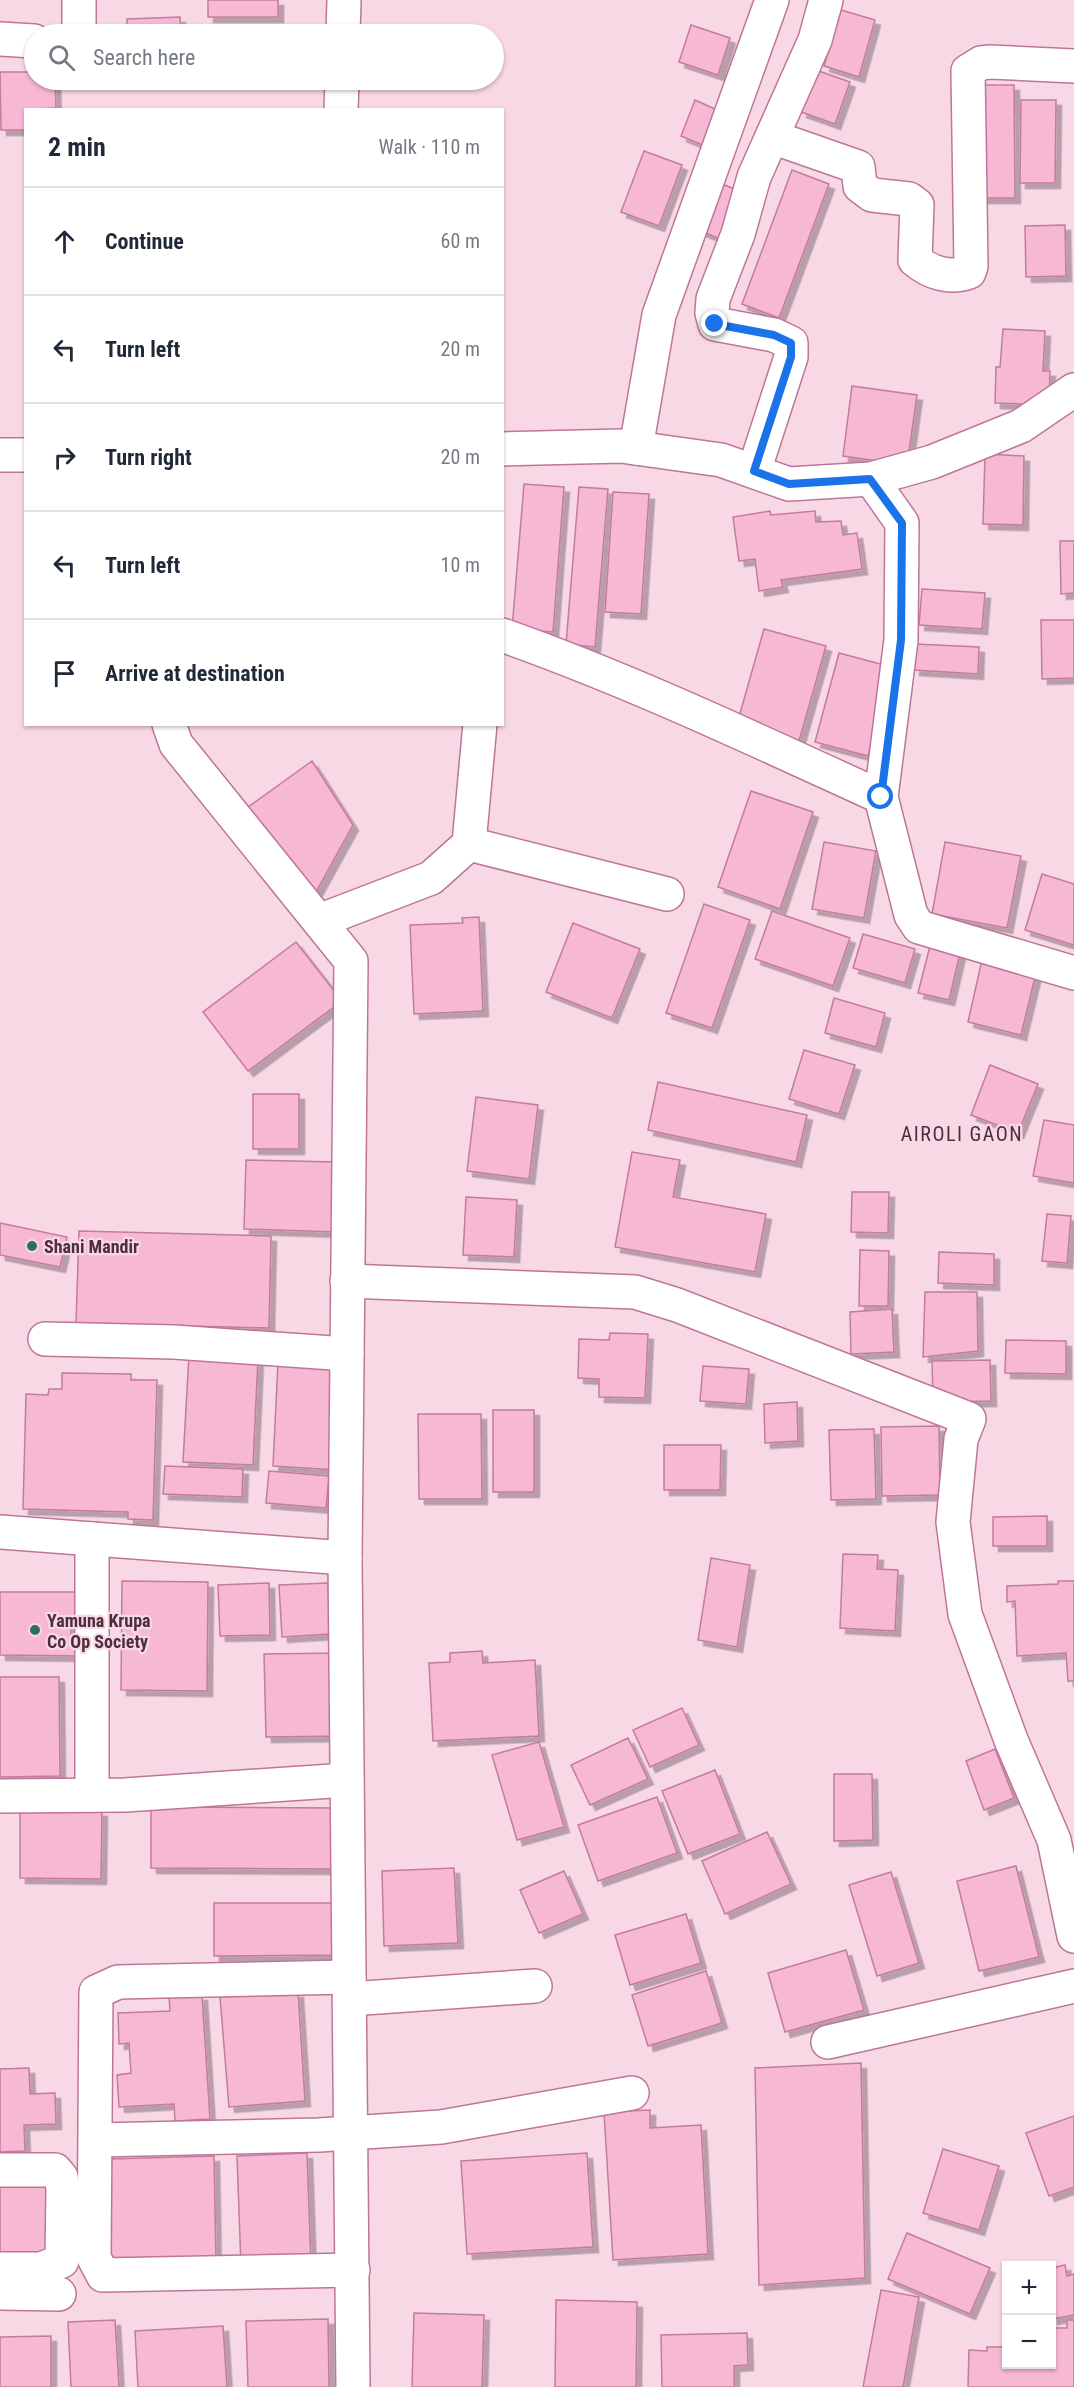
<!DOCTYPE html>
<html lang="en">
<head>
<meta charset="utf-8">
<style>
  body { margin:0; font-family:"Roboto Condensed",sans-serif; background:#f6f6f7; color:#1f2937 }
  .controls { position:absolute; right:18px; bottom:18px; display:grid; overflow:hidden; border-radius:0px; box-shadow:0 2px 4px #0004 }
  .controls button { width:54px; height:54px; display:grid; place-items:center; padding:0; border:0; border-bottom:2px solid #e0e1e3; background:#fff; color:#1f2937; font:30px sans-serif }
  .stop { position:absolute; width:18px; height:18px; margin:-14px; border:4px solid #1a73e8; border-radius:50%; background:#fff }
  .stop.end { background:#1a73e8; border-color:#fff; box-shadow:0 2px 6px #0008 }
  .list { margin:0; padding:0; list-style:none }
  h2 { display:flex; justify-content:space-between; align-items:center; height:78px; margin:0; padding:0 24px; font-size:26px }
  h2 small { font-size:20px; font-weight:400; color:#747a83 }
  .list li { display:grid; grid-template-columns:39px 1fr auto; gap:18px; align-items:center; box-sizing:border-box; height:108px; padding:0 24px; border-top:2px solid #e0e1e3 }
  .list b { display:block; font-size:22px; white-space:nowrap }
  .list em { font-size:20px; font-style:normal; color:#747a83 }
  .icon { flex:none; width:33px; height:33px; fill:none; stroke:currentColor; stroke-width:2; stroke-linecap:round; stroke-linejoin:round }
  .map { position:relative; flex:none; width:1074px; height:2387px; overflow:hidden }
  .search { position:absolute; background:#fff; box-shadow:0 2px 4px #0004; left:24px; top:24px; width:480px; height:66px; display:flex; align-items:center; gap:15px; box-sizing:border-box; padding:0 21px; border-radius:33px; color:#747a83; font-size:22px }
  .panel { position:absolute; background:#fff; box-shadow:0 2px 4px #0004; left:24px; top:108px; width:480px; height:618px; border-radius:0px }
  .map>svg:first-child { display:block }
  .building { fill:#f7b8d4; stroke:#c47b9d; stroke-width:1.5; filter:url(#shadow) }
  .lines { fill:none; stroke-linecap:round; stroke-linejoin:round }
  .minor-casing { stroke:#be7698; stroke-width:36 }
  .minor { stroke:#fff; stroke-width:33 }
  .route { stroke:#1a73e8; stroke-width:8 }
  .poi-dot { fill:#306f5b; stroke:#f9d8e6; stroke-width:2 }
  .labels { text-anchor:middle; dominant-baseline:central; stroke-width:4.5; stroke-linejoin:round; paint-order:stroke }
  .poi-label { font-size:18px; font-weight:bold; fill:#4d2e3d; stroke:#f9d8e6; text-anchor:start }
  .neighbourhood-label { font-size:20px; letter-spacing:1.5px; fill:#4d2e3d; stroke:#f9d8e6 }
</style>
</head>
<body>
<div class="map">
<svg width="1074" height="2387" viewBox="0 0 1074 2387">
  <defs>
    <filter id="shadow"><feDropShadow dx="5.5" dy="5.5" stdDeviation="0" flood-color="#0004"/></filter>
  </defs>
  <rect width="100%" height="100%" fill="#f9d8e6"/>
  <g class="building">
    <rect x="208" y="0" width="70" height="17"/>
    <path d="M841,10L875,20L859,77L824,66Z"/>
    <path d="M180,17L181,34H127V19Z"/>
    <path d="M691,25L730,38L718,75L679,62Z"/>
    <path d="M816,70L850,82L835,124L801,112Z"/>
    <path d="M0,72H34V80H55L56,108L26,110V130H1Z"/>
    <path d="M976,85H1014L1015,198H978Z"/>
    <path d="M695,100L726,114L712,149L681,136Z"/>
    <path d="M1021,100H1056L1055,183H1020Z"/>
    <path d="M644,151L682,165L659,226L621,212Z"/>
    <path d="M792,170L829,184L779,318L742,304Z"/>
    <path d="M715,181L749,195L730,243L696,229Z"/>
    <path d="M1065,225L1066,276L1026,277L1025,226Z"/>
    <path d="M1003,329L1045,331L1043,371H1050L1049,405L995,403L996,367H1000Z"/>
    <path d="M852,386L917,395L907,465L843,456Z"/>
    <path d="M985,454L1024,456L1023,525L983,524Z"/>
    <path d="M524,484L564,487L553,632L512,629Z"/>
    <path d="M579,487L608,489L595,647L566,644Z"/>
    <path d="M613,492L649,494L641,614L605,612Z"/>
    <path d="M770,511L771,515L815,511L816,522L841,521L843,535L857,533L862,569L781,580L783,587L759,591L755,559L739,561L733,517Z"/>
    <path d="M1060,541H1074V593L1061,594Z"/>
    <path d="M922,589L985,593L982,629L919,625Z"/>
    <path d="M1041,620H1074V678L1042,679Z"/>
    <path d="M764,629L826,646L799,741L737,724Z"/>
    <path d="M915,644L979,647L978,674L914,670Z"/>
    <path d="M839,653L892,667L868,756L815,742Z"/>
    <path d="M312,761L353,825L311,901L244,810Z"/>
    <path d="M751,791L813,812L780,909L718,887Z"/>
    <path d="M824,842L876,851L864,918L812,909Z"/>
    <path d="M945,842L1021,856L1007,928L932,914Z"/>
    <path d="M1042,874L1074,884V945L1025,930Z"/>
    <path d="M704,904L750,920L712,1028L666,1013Z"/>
    <path d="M772,911L850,938L833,986L755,959Z"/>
    <path d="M479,917L483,1011L414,1014L410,925L463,923L462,918Z"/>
    <path d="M573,923L640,949L612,1018L546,992Z"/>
    <path d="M863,934L915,949L905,983L853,968Z"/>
    <path d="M296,942L342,1001L248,1071L203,1012Z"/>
    <path d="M931,942L961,949L949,1000L918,993Z"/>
    <path d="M982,960L1036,973L1021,1035L968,1022Z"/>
    <path d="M834,998L885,1013L876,1047L825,1033Z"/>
    <path d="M804,1050L855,1065L839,1114L789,1099Z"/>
    <path d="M990,1065L1038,1084L1018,1133L971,1115Z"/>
    <path d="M658,1082L807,1115L796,1162L648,1130Z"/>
    <rect x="253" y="1094" width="46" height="55"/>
    <path d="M476,1097L538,1105L529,1179L467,1171Z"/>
    <path d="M1044,1120L1074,1125V1183L1033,1176Z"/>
    <path d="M632,1152L680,1160L673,1197L766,1214L755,1272L615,1247Z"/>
    <path d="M246,1160L337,1162L336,1232L244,1229Z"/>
    <path d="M852,1192H889L888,1233L851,1232Z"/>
    <path d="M466,1197L517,1200L514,1257L463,1255Z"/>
    <path d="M1047,1214L1071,1216L1067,1263L1042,1261Z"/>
    <path d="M0,1223L67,1237L60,1267L0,1255Z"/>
    <path d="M79,1231L271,1236L269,1328L76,1323Z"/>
    <path d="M860,1250L889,1251L888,1306H859Z"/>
    <path d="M939,1252L994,1254V1285L938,1283Z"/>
    <path d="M925,1292H977L978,1351L923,1357Z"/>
    <path d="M892,1309L894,1352L851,1354L850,1312Z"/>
    <path d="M610,1333L648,1334L645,1398L599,1397V1379L578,1378L579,1339L609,1340Z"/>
    <path d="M1006,1340L1066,1341V1374L1005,1373Z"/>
    <path d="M189,1354L258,1358L253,1465L183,1462Z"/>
    <path d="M990,1360L991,1401L933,1402L932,1361Z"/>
    <path d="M278,1362L343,1365L338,1470L273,1466Z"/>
    <path d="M703,1366L749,1369L746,1404L700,1401Z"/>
    <path d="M62,1373L131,1374V1380H157L153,1520L128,1519V1512L23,1509L26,1394L48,1395L49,1389H62Z"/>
    <path d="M797,1402L798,1441L765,1443L764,1404Z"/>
    <rect x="493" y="1410" width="41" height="82"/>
    <path d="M418,1414H481L482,1499H419Z"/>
    <path d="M939,1426L940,1495L882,1496L881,1427Z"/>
    <path d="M874,1429L876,1499L831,1500L829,1430Z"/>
    <path d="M664,1445H721L720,1490H664Z"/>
    <path d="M165,1466L243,1469L242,1497L163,1494Z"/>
    <path d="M269,1471L329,1476L326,1508L266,1503Z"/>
    <path d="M1047,1516V1546H993V1517Z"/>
    <path d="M843,1554L878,1555L877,1569L898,1570L895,1631L840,1628Z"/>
    <path d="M711,1558L750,1565L737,1647L698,1640Z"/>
    <path d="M122,1581L208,1582L207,1691L121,1690Z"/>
    <path d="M1058,1581H1074V1681H1068L1066,1653L1017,1656L1015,1601L1007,1602V1586L1058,1584Z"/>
    <path d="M269,1583L270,1635L220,1636L218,1585Z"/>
    <path d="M328,1583L330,1634L282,1637L279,1585Z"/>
    <path d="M0,1592H75V1604H80V1623H71V1637H80V1656L0,1655Z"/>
    <path d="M482,1651L483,1663L535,1660L539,1736L433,1741L429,1663L450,1662V1653Z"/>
    <path d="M343,1653L345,1736L266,1737L264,1654Z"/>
    <path d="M0,1677H59L60,1776L0,1777Z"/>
    <path d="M682,1708L699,1745L650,1767L633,1730Z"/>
    <path d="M628,1738L648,1779L590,1805L571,1765Z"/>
    <path d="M539,1742L564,1827L517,1840L492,1755Z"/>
    <path d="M995,1749L1014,1798L984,1810L966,1761Z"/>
    <path d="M715,1770L740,1834L688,1854L662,1791Z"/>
    <path d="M834,1774H872L873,1840L834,1841Z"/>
    <path d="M657,1797L677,1853L598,1881L578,1825Z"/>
    <path d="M151,1807L337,1808L336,1869L151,1868Z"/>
    <path d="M20,1810L102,1811L101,1879L20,1878Z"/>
    <path d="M767,1832L791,1884L725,1914L702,1861Z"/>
    <path d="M1016,1866L1039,1957L979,1971L957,1881Z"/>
    <path d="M454,1868L458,1943L384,1946L382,1871Z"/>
    <path d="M564,1871L583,1914L539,1933L520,1890Z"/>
    <path d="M891,1872L919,1963L877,1976L849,1885Z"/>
    <path d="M214,1903H337V1955L214,1956Z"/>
    <path d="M686,1914L701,1963L630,1985L615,1935Z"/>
    <path d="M846,1950L864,2010L785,2032L768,1973Z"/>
    <path d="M706,1971L722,2023L648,2046L632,1995Z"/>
    <path d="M298,1992L305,2101L229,2107L220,1997Z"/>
    <path d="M202,1995L210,2119L175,2121L174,2104L119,2107L117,2075L131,2073L129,2043L119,2044L118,2013L170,2011L169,1996Z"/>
    <path d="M861,2063L865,2278L759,2285L755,2068Z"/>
    <path d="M29,2068L30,2094L55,2093L56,2124L24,2125L25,2151L0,2152V2069Z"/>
    <path d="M650,2110V2128L701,2125L708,2254L613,2260L604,2112Z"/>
    <path d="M1074,2116V2187L1049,2196L1026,2133Z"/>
    <path d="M943,2149L999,2166L979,2230L923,2213Z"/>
    <path d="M307,2153L311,2265L241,2267L237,2156Z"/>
    <path d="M587,2153L593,2247L467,2254L461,2161Z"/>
    <path d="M214,2156L216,2263L110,2266L108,2159Z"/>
    <path d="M53,2177L55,2256L0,2257V2178Z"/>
    <path d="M907,2233L990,2268L970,2314L888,2279Z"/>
    <path d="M1065,2265L1067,2276L1074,2274V2315L1052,2319V2268Z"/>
    <path d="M881,2290L919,2297L903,2387H863Z"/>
    <path d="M556,2300L637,2302L636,2387H555Z"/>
    <path d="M414,2313L484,2315L482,2387H412Z"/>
    <path d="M328,2319L329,2387H248L246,2321Z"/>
    <path d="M115,2320L119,2387H71L68,2322Z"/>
    <path d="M1067,2320H1074V2387H968L969,2350L987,2351V2347H1006V2364H1052V2328H1067Z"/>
    <path d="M223,2326L227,2387H138L135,2331Z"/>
    <path d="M747,2333L748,2365L734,2366V2387H662L661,2335Z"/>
    <path d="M51,2336V2387H0V2337Z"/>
  </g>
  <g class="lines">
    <defs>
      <g id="minor">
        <path d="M79,34V0"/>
        <path d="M343,34L344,0"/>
        <path d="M0,39L34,41"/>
        <path d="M341,110L342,80"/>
        <path d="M772,137L858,167L860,186L872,195L909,199L917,205L915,260C930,273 950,279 969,272L971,266L968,71L981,63L990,62L1074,66"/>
        <path d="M636,448L659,315L772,0"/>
        <path d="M502,449L621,446L721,460L789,484L871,479L932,462L1021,426L1074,390"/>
        <path d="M0,455H26"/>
        <path d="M754,471L791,357V343L774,335L715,324L712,313L713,299L738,234L754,177L815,40L826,0"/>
        <path d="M871,479L902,523L901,640L881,797L911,915L919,927L1074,973"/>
        <path d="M502,635C632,681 756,740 881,797"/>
        <path d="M169,724L176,744L351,961L345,1558L353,2387"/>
        <path d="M469,844L667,894"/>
        <path d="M319,921L431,878L469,844L480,724"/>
        <path d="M347,1281L635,1292L677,1305L969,1419L961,1439L953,1522L965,1614L1011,1740L1054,1840L1074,1936"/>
        <path d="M45,1339L174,1342L347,1354"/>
        <path d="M0,1532L345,1558"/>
        <path d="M92,1539V1795"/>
        <path d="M0,1796L125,1795L347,1780"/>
        <path d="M349,1977L118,1982L96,1992L94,2258L103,2275L353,2270"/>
        <path d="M350,1999L535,1986"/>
        <path d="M828,2042L1074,1986"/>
        <path d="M96,2140L319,2135L441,2127L632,2093"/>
        <path d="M0,2170H55L61,2177L63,2189L62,2261L41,2269H0"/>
        <path d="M0,2293L59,2294"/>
      </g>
    </defs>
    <use href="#minor" class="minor-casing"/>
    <use href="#minor" class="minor"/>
  </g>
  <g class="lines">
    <path class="route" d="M715,324L774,335L791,343V357L754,471L789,484L870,479L902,523L901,640L881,797"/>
  </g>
  <g class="poi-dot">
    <circle cx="32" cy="1246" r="6"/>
    <circle cx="35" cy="1630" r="6"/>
  </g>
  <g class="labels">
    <g class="poi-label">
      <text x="44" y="1246">Shani Mandir</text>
      <text x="47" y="1620">Yamuna Krupa<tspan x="47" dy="21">Co Op Society</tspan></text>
    </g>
    <g class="neighbourhood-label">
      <text x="962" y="1134">AIROLI GAON</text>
    </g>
  </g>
</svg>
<div class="controls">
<button>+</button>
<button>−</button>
</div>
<div class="stop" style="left:881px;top:797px"></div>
<div class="stop end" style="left:715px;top:324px"></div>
<div class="search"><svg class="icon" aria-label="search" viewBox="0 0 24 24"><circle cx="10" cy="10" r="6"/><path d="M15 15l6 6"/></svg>Search here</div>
<section class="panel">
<h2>2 min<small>Walk · 110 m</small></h2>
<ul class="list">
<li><svg class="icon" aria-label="ahead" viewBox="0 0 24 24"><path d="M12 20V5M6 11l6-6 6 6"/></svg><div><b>Continue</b></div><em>60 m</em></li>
<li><svg class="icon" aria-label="left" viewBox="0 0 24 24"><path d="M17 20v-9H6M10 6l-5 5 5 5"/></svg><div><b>Turn left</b></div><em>20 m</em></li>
<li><svg class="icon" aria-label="right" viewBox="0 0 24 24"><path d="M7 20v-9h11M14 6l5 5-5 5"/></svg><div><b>Turn right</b></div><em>20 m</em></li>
<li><svg class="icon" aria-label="left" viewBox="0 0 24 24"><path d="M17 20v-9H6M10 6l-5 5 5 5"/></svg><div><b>Turn left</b></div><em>10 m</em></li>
<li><svg class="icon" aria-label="arrive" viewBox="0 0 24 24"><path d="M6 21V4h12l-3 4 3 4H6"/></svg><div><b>Arrive at destination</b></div></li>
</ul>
</section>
</div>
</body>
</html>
